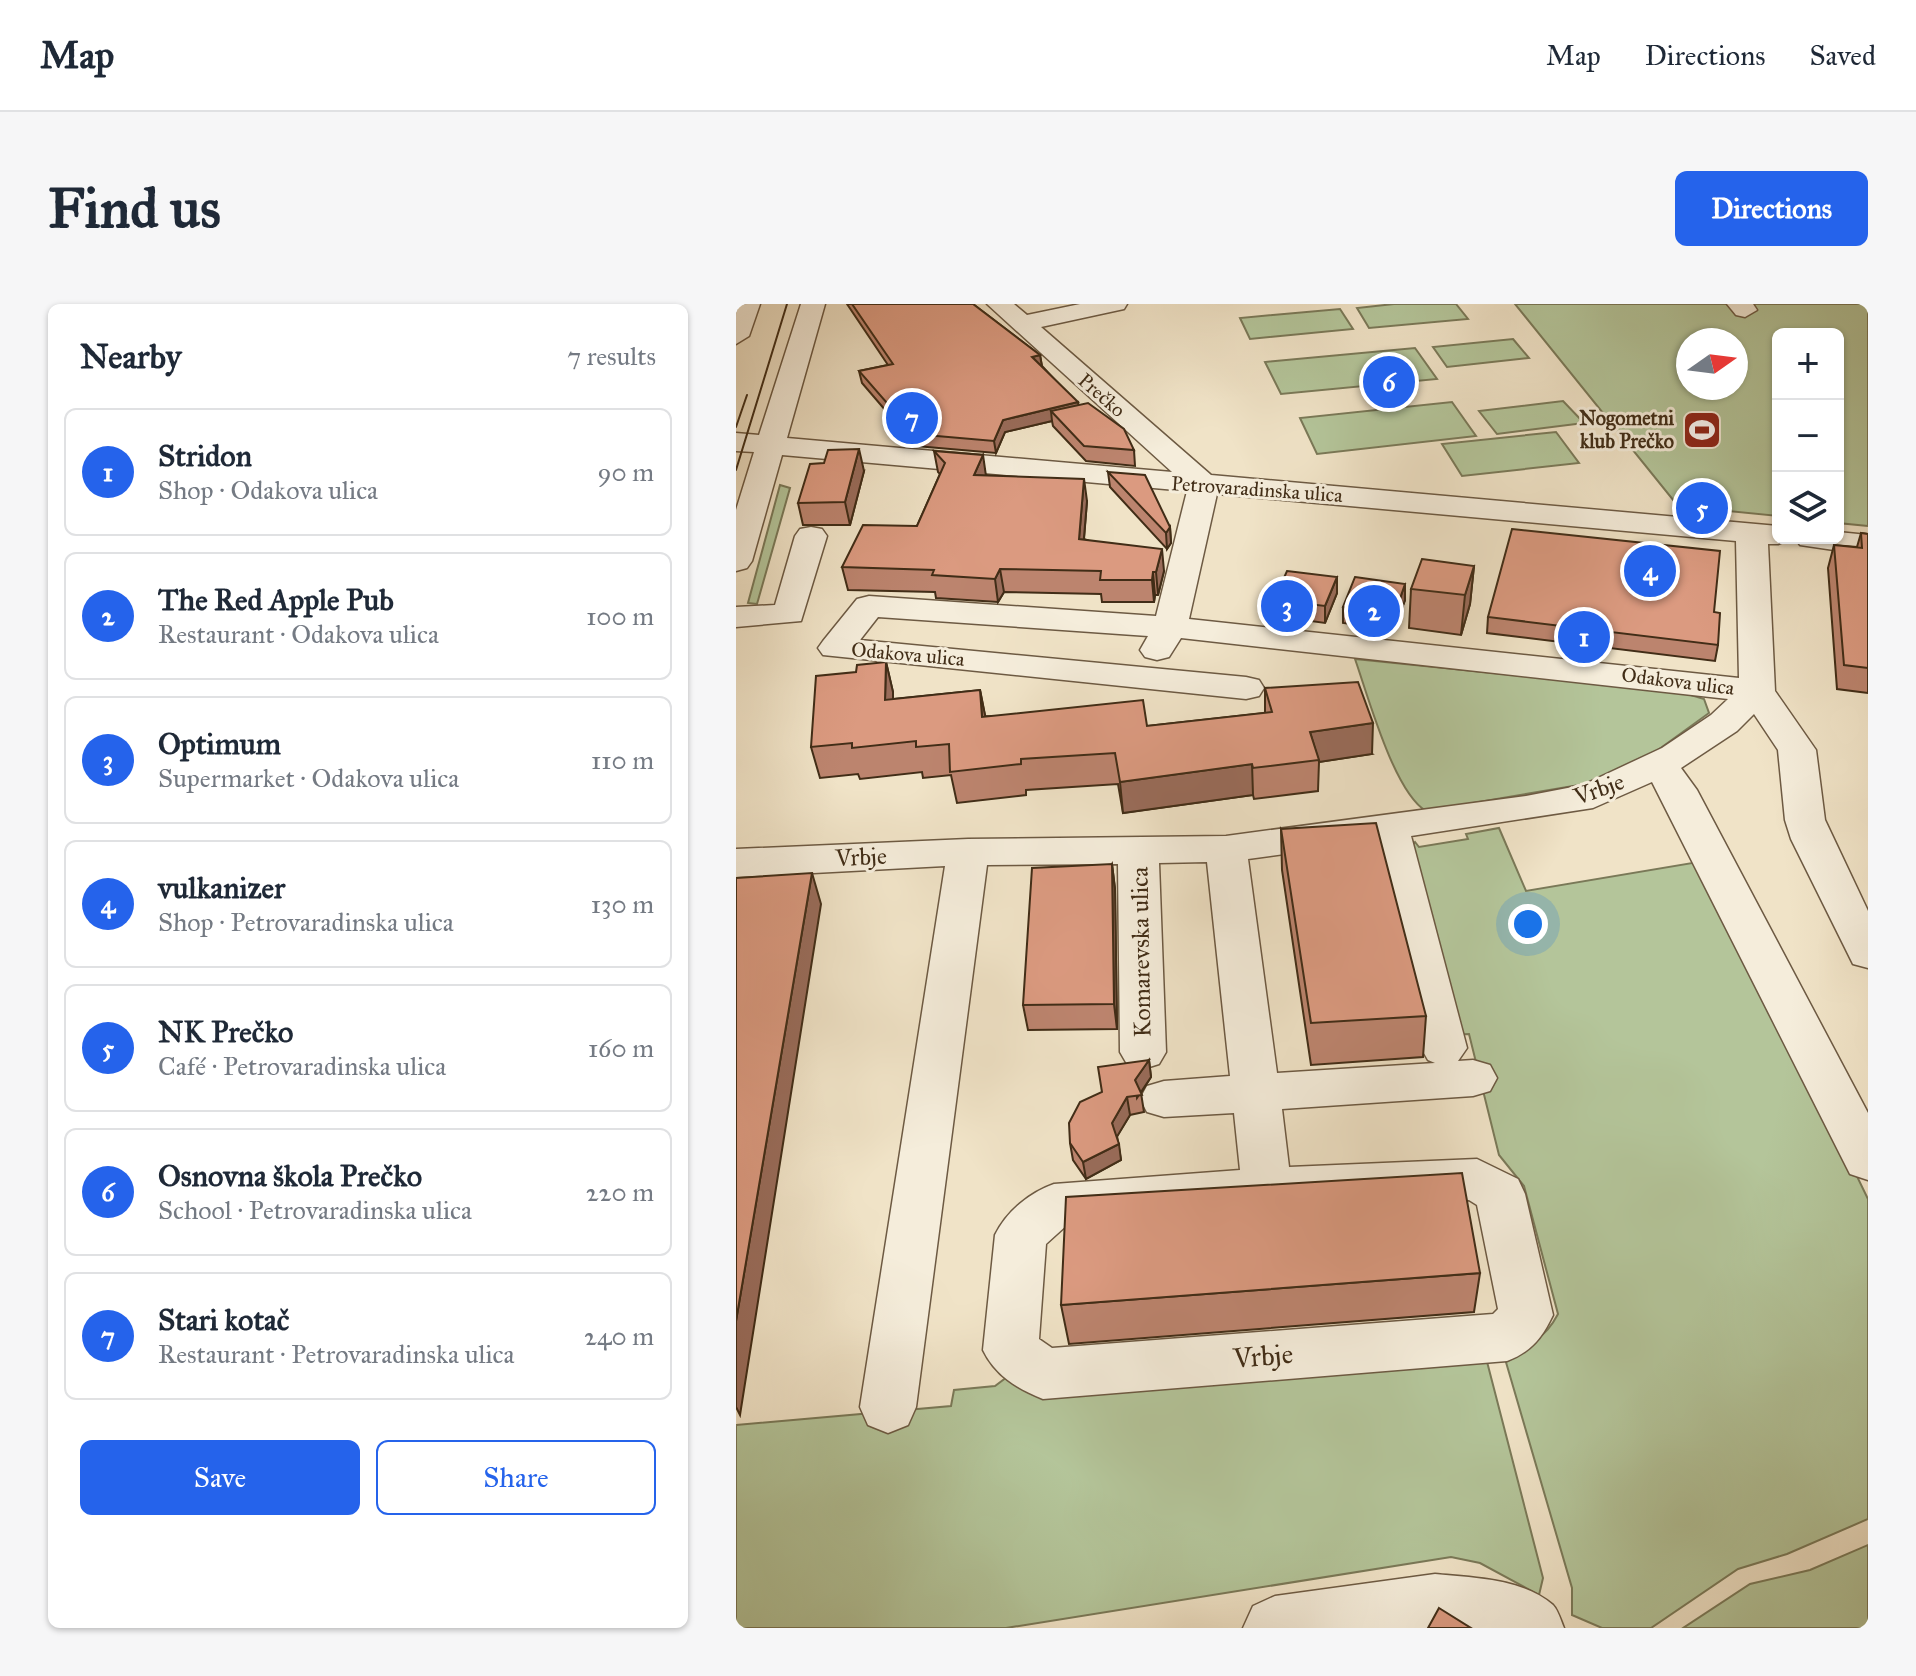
<!DOCTYPE html>
<html lang="en">
<head>
<meta charset="utf-8">
<style>
  body { margin:0; font-family:"IM FELL Great Primer",serif; background:#f6f6f7; color:#1f2937 }
  .controls { position:absolute; right:24px; top:24px; display:grid; overflow:hidden; border-radius:12px; box-shadow:0 2px 6px #0004 }
  .controls button { width:72px; height:72px; display:grid; place-items:center; padding:0; border:0; border-bottom:2px solid #e0e1e3; background:#fff; color:#1f2937; font:40px sans-serif }
  .compass { position:absolute; left:940px; top:24px; width:72px; height:72px; border-radius:50%; background:#fff; box-shadow:0 2px 6px #0004; rotate:76deg }
  .you { position:absolute; left:792px; top:620px; width:28px; height:28px; margin:-20px; border:6px solid #fff; border-radius:50%; background:#1a73e8; box-shadow:0 0 0 12px #1a73e833 }
  .badge { display:grid; place-items:center; width:52px; height:52px; border-radius:50%; background:#2563eb; color:#fff; font-size:26px; font-weight:700 }
  .pin { position:absolute; translate:-50% -50%; border:4px solid #fff; box-shadow:0 2px 8px #0006 }
  .list { margin:0; padding:0; list-style:none }
  h2 { display:flex; justify-content:space-between; align-items:center; height:104px; margin:0; padding:0 32px; font-size:34px }
  h2 small { font-size:26px; font-weight:400; color:#747a83 }
  .list li { display:grid; grid-template-columns:52px 1fr auto; gap:24px; align-items:center; box-sizing:border-box; height:128px; margin:0 16px 16px; padding:0 16px; border:2px solid #e0e1e3; border-radius:12px }
  .list b { display:block; font-size:30px; white-space:nowrap }
  .list p { margin:0; font-size:26px; white-space:nowrap; color:#747a83 }
  .list em { font-size:26px; font-style:normal; color:#747a83 }
  .actions { display:flex; gap:16px; padding:24px 32px }
  .actions a { flex:1; padding:18px 0; border:2px solid #2563eb; border-radius:12px; text-align:center; font-size:28px; color:#2563eb }
  .actions .main { background:#2563eb; color:#fff }
  .icon { flex:none; width:44px; height:44px; fill:none; stroke:currentColor; stroke-width:2; stroke-linecap:round; stroke-linejoin:round }
  .map { position:relative; flex:none; width:1132px; height:1324px; overflow:hidden; border-radius:12px }
  header { display:flex; align-items:center; gap:48px; box-sizing:border-box; height:112px; padding:0 40px; background:#fff; border-bottom:2px solid #e0e1e3 }
  header strong { font-size:38px }
  nav { display:flex; gap:44px; margin-inline-start:auto; font-size:28px }
  .intro { display:flex; align-items:center; justify-content:space-between; box-sizing:border-box; height:192px; padding:0 48px }
  h1 { margin:0; font-size:56px }
  .button { padding:20px 36px; border-radius:12px; background:#2563eb; color:#fff; font-size:28px; font-weight:700 }
  main { display:flex; gap:48px; padding:0 48px }
  aside { flex:1; background:#fff; border-radius:12px; box-shadow:0 2px 6px #0004 }
  .map>svg:first-child { display:block }
  .green { fill:#b4c59a; stroke:#7a7958; stroke-width:2; fill-rule:evenodd }
  .lines { fill:none; stroke-linecap:round; stroke-linejoin:round }
  .minor-casing { stroke:#6d5a43; stroke-width:3 }
  .minor { fill:#f5eddb; fill-rule:evenodd }
  .tram { stroke:#412d17; stroke-width:2 }
  .wall { fill:#bc846e; stroke:#412d17; stroke-width:2 }
  .shaded-wall { fill:#996c5a; stroke:#412d17; stroke-width:2 }
  .building { fill:#db9a80; stroke:#412d17; stroke-width:2 }
  .labels { text-anchor:middle; dominant-baseline:central; stroke-width:6; stroke-linejoin:round; paint-order:stroke }
  .far-street-label { font-size:20px; fill:#412d17; stroke:#f5eddb }
  .far-poi-label { font-size:20px; font-weight:bold; fill:#412d17; stroke:#f5eddb; text-anchor:end }
  .street-label { font-size:24px; fill:#412d17; stroke:#f5eddb }
  .near-street-label { font-size:28px; fill:#412d17; stroke:#f5eddb }
</style>
</head>
<body>
<header>
<strong>Map</strong>
<nav><a>Map</a><a>Directions</a><a>Saved</a></nav>
</header>
<div class="intro"><h1>Find us</h1><a class="button">Directions</a></div>
<main>
<aside>
<h2>Nearby<small>7 results</small></h2>
<ul class="list">
<li><span class="badge">1</span><div><b>Stridon</b><p>Shop · Odakova ulica</p></div><em>90 m</em></li>
<li><span class="badge">2</span><div><b>The Red Apple Pub</b><p>Restaurant · Odakova ulica</p></div><em>100 m</em></li>
<li><span class="badge">3</span><div><b>Optimum</b><p>Supermarket · Odakova ulica</p></div><em>110 m</em></li>
<li><span class="badge">4</span><div><b>vulkanizer</b><p>Shop · Petrovaradinska ulica</p></div><em>130 m</em></li>
<li><span class="badge">5</span><div><b>NK Prečko</b><p>Café · Petrovaradinska ulica</p></div><em>160 m</em></li>
<li><span class="badge">6</span><div><b>Osnovna škola Prečko</b><p>School · Petrovaradinska ulica</p></div><em>220 m</em></li>
<li><span class="badge">7</span><div><b>Stari kotač</b><p>Restaurant · Petrovaradinska ulica</p></div><em>240 m</em></li>
</ul>
<div class="actions"><a class="main">Save</a><a>Share</a></div>
</aside>
<div class="map">
<svg width="1132" height="1324" viewBox="0 0 1132 1324">
  <rect width="100%" height="100%" fill="#f0e3c7"/>
  <filter id="stains"><feTurbulence type="fractalNoise" baseFrequency=".0025" numOctaves="4"/><feColorMatrix values="0 0 0 0 .2 0 0 0 0 .09 0 0 0 0 .02 0 0 0 .5 -.17"/></filter>
  <radialGradient id="worn" r=".72"><stop offset=".6" stop-color="#630" stop-opacity="0"/><stop offset="1" stop-color="#630" stop-opacity=".3"/></radialGradient>
  <g class="green">
    <path d="M658,0H720L732,15L633,24L621,4Z"/>
    <path d="M779,0H1132V222L1102,219V30H1042V212L942,202ZM952,36H1000V84H952Z"/>
    <path d="M604,5L617,25L514,35L504,14Z"/>
    <path d="M777,35L793,54L711,63L697,43Z"/>
    <path d="M679,44L701,75L545,90L529,58Z"/>
    <path d="M827,97L848,119L761,130L743,107Z"/>
    <path d="M716,98L740,132L581,150L564,114Z"/>
    <path d="M820,128L843,159L726,172L706,140Z"/>
    <path d="M44,181L54,184L21,300L12,299Z"/>
    <path d="M619,355L945,388L968,395L973,409L915,451L855,479L690,507C658,488 632,392 619,355Z"/>
    <path d="M763,524L790,587L968,557L1132,895V1215L1051,1250L1002,1265L915,1324H866L836,1311V1284L767,1048C794,1041 809,1035 822,1010L788,882L763,851L733,730L710,731L665,553L679,538L683,543L732,535L730,530Z"/>
    <path d="M749,1050L807,1274L803,1291L744,1259L715,1253L270,1324H0V1121L215,1102L218,1086L259,1082L275,1070Z"/>
    <path d="M1132,1241V1324H947L1014,1280L1074,1266Z"/>
  </g>
  <g class="lines">
    <defs>
      <g id="minor">
        <path d="M0,0H24L13,32L0,40Z"/>
        <path d="M65,0H89L51,134L436,168L251,0H278L291,11L344,0H391L388,5L305,23L475,171L1042,222V234H1056L1042,240H1032L1039,387L1080,446L1089,516L1132,607V664L1117,660L1055,535L1049,516L1042,446L1018,410L1001,427L945,464L961,486L1132,809V876L1114,870L916,478L857,504L675,532L731,744L722,757L737,756L754,761L761,774L754,787L737,792L546,805L553,863L741,855L782,875L789,890L817,1011C806,1034 795,1048 771,1057L307,1095C281,1085 259,1071 247,1046L259,931C271,907 293,889 318,880L504,866L498,809L428,813L411,808L404,795L411,782L428,777L494,772L471,558L423,559L430,748L423,760L407,765L391,760L384,748L382,560L251,561L180,1103L172,1121L152,1129L132,1121L124,1103L209,562L0,573V545L232,535L490,532L790,492L847,481L926,444L975,411L992,395L445,334L433,353L421,356L409,353L404,346L412,332L142,313L124,336L510,373L523,376L528,384L523,392L510,395L87,351L82,344L87,337L121,295L133,292L420,312L451,187L46,151L16,257L11,264L0,267V206L18,148L0,147V129L23,131ZM481,190L1000,237L1003,374L453,315ZM636,538L685,744L692,756L699,759L541,769L512,555ZM733,896L741,901L762,1005L757,1010L316,1044L303,1035L310,940L331,921L531,904Z"/>
        <path d="M991,0H1017L1021,6L1009,13L1000,11Z"/>
        <path d="M75,223L86,225L91,232L65,317L0,323V303L39,301L59,232L64,225Z"/>
        <path d="M1102,228L1132,231V251L1064,241L1059,234H1102Z"/>
        <path d="M699,1270C737,1274 786,1274 817,1301C822,1306 825,1317 828,1324H507L517,1302L539,1292Z"/>
      </g>
    </defs>
    <use href="#minor" class="minor-casing"/>
    <use href="#minor" class="minor"/>
    <g class="tram">
      <path d="M0,123L11,91"/>
      <path d="M0,166L51,0"/>
    </g>
  </g>
  <g class="wall">
    <path d="M111,0H237L304,51L306,62L342,101L398,146L399,162L350,157L317,122L316,117L269,128L260,149L180,142L126,79L123,67L152,61Z"/>
    <path d="M198,147L250,171L351,197L348,235L428,267L422,291H419L418,298H366L365,290L268,288L262,298L200,294L199,288L112,286L106,263L181,222L204,170L202,168Z"/>
    <path d="M128,167L114,221H67L62,199Z"/>
    <path d="M372,168L434,223L435,239L431,245L374,183Z"/>
    <path d="M1125,229L1132,230V389L1101,385L1092,264L1098,241L1121,243Z"/>
    <path d="M738,262L734,300L725,331L673,324L675,285Z"/>
    <path d="M601,273V289L589,319L538,312V296Z"/>
    <path d="M669,280V296L658,326L607,319V303Z"/>
    <path d="M978,308L982,341L979,357L751,329L752,313Z"/>
    <path d="M150,358L157,388V395L244,386L249,412L411,422L529,409V384L636,450L583,458L582,487L518,495L517,491L387,509L382,480L290,486V491L221,499L215,471L187,474L186,468L124,475L122,470L84,474L75,443L120,368Z"/>
    <path d="M545,525L690,712L687,753L575,761L546,566Z"/>
    <path d="M376,560L379,585L381,725L292,726L287,701Z"/>
    <path d="M413,756L415,773L405,789L408,808L394,811L381,832L385,856L350,875L337,856L334,839L366,788Z"/>
    <path d="M744,969L738,1008L333,1040L325,1001Z"/>
  </g>
  <g class="shaded-wall">
    <path d="M304,51L306,63L296,53Z"/>
    <path d="M342,98L344,111L315,107L316,117L269,128L260,149L258,137L267,116Z"/>
    <path d="M123,145L128,167L114,221L109,198Z"/>
    <path d="M247,151L250,172L238,171Z"/>
    <path d="M348,175L351,197L346,257L343,235Z"/>
    <path d="M434,223L435,239L431,245L430,229Z"/>
    <path d="M426,245L428,267L422,291L420,268Z"/>
    <path d="M738,262L734,300L725,331L729,291Z"/>
    <path d="M264,265L268,288L262,298L259,275Z"/>
    <path d="M417,268L419,291L418,298L416,276Z"/>
    <path d="M601,273V289L589,319V302Z"/>
    <path d="M669,280V296L658,326L659,309Z"/>
    <path d="M150,358L157,388V426L149,396Z"/>
    <path d="M244,386L250,416L246,413Z"/>
    <path d="M637,419L636,450L583,458L574,428Z"/>
    <path d="M516,460L517,491L387,509L384,478Z"/>
    <path d="M376,560L379,585L381,725L378,700Z"/>
    <path d="M76,569L85,600L4,1111L0,1103V1017Z"/>
    <path d="M413,756L415,773L401,794L399,776Z"/>
    <path d="M391,793L394,811L379,836L376,819Z"/>
    <path d="M383,840L385,856L350,875L347,858Z"/>
  </g>
  <g class="building">
    <path d="M116,0H237L304,51L296,53L342,98L267,116L258,137L178,130L123,67L157,60Z"/>
    <path d="M352,99L388,125L398,146L348,142L315,107Z"/>
    <path d="M123,145L109,198L62,199L74,160L88,159L92,146Z"/>
    <path d="M198,147L247,151L238,171L348,175L343,235L426,245L420,268H417L416,276H364L365,267L264,265L259,275L196,271L198,266L106,263L127,221L181,222L209,159Z"/>
    <path d="M372,168L409,171L434,223L430,229Z"/>
    <path d="M776,225L984,247L978,308L984,309L982,341L752,313Z"/>
    <path d="M1125,229L1132,230V364L1108,361L1098,241L1126,244Z"/>
    <path d="M686,255L738,262L729,291L675,285Z"/>
    <path d="M551,267L601,273L589,302L538,296Z"/>
    <path d="M619,273L669,280L659,309L607,303Z"/>
    <path d="M150,358L149,396L244,386L246,413L407,396L411,422L536,408L529,384L622,378L637,419L574,428L583,456L517,464L516,460L384,478L379,449L285,455V460L214,468L213,440L180,443V437L116,444V439L75,443L80,372L120,368L121,361Z"/>
    <path d="M640,519L690,712L575,719L545,525Z"/>
    <path d="M376,560L378,700L287,701L296,564Z"/>
    <path d="M76,569L0,1017V574Z"/>
    <path d="M413,756L399,776L406,791L391,793L376,819L383,840L347,858L334,839L333,819L344,798L366,788L362,763Z"/>
    <path d="M726,869L744,969L325,1001L330,893Z"/>
    <path d="M703,1304L735,1324H692Z"/>
  </g>
  <defs>
    <symbol id="stadium-square" viewBox="-11 -11 22 22"><rect x="-9" y="-9" width="18" height="18" rx="4" fill="#8f2418" stroke="#f5eddb"/><path d="M0-5a6.5 5 0 1 0 0 10a6.5 5 0 1 0 0-10ZM-3.5-1.8h7v3.6h-7Z" fill="#fff"/></symbol>
  </defs>
  <g fill-rule="evenodd">
    <use href="#stadium-square" x="944" y="104" width="44" height="44"/>
  </g>
  <g class="labels">
    <g class="far-street-label">
      <text transform="translate(366 91) rotate(41)">Prečko</text>
      <text transform="translate(521 185) rotate(4)">Petrovaradinska ulica</text>
      <text transform="translate(172 350) rotate(5)">Odakova ulica</text>
      <text transform="translate(942 377) rotate(7)">Odakova ulica</text>
    </g>
    <g class="far-poi-label">
      <text x="938" y="114">Nogometni<tspan x="938" dy="23">klub Prečko</tspan></text>
    </g>
    <g class="street-label">
      <text transform="translate(863 485) rotate(-20)">Vrbje</text>
      <text transform="translate(125 553) rotate(-3)">Vrbje</text>
      <text transform="translate(405 648) rotate(-91)">Komarevska ulica</text>
    </g>
    <g class="near-street-label">
      <text transform="translate(527 1052) rotate(-5)">Vrbje</text>
    </g>
  </g>
  <rect width="100%" height="100%" filter="url(#stains)"/>
  <rect width="100%" height="100%" fill="url(#worn)"/>
</svg>
<div class="controls">
<button>+</button>
<button>−</button>
<button><svg class="icon" aria-label="layers" viewBox="0 0 24 24"><path d="M12 4l9 5-9 5-9-5zM3 14l9 5 9-5"/></svg></button>
</div>
<svg class="compass" viewBox="-18 -18 36 36"><path d="M0-13l5 13h-10z" fill="#e53935"/><path d="M0 13l5-13h-10z" fill="#747a83"/></svg>
<div class="you"></div>
<div class="pin badge" style="left:848px;top:333px">1</div>
<div class="pin badge" style="left:638px;top:307px">2</div>
<div class="pin badge" style="left:551px;top:302px">3</div>
<div class="pin badge" style="left:914px;top:267px">4</div>
<div class="pin badge" style="left:966px;top:204px">5</div>
<div class="pin badge" style="left:653px;top:78px">6</div>
<div class="pin badge" style="left:176px;top:114px">7</div>
</div>
</main>
</body>
</html>
